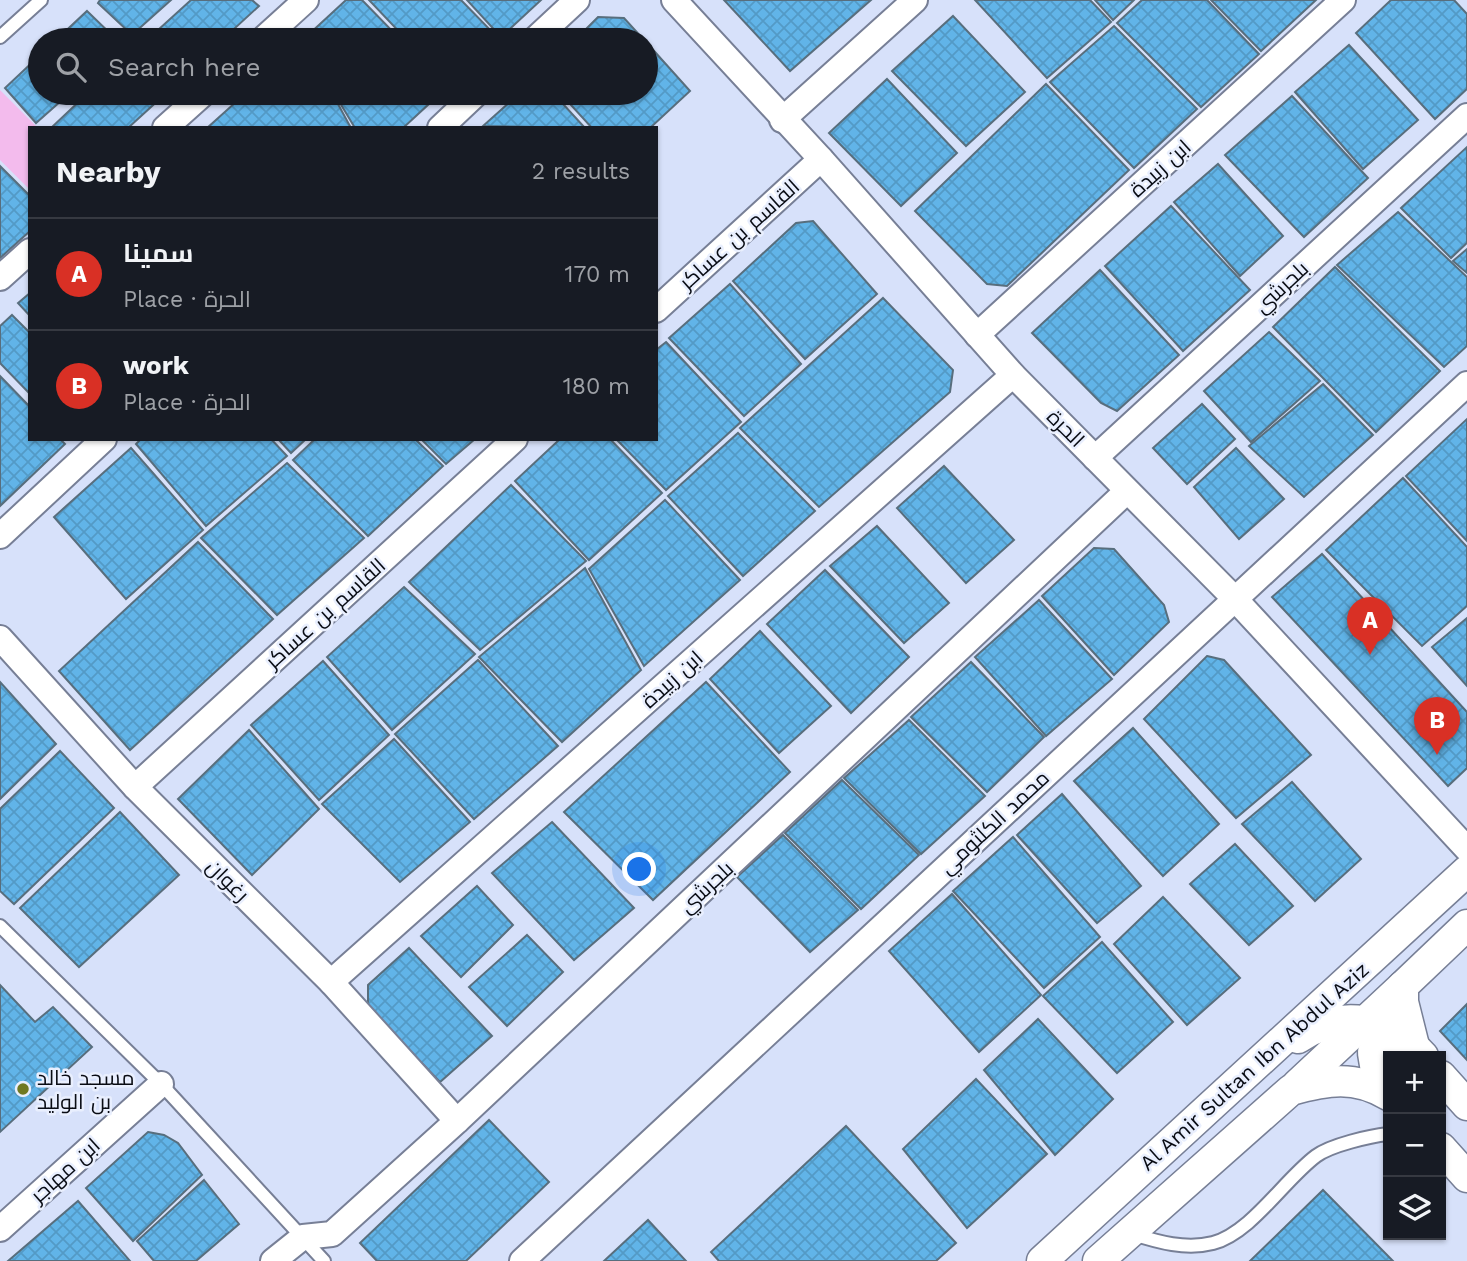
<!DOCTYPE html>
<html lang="en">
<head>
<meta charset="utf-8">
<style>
  body { margin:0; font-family:"Work Sans",Cairo,sans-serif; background:#242831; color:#f1f3f6 }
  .controls { position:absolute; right:21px; bottom:21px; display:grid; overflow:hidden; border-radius:0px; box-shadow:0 2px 5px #0004 }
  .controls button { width:63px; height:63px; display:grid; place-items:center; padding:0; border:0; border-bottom:2px solid #363941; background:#171b24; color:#f1f3f6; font:35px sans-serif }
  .you { position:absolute; left:640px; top:870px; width:24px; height:24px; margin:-18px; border:5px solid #fff; border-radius:50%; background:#1a73e8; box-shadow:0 0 0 10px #1a73e833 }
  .badge { display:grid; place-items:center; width:46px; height:46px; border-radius:50%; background:#d93025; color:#fff; font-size:23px; font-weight:700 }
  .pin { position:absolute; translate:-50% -58px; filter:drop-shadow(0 2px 4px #0008) }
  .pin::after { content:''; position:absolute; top:37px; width:24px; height:21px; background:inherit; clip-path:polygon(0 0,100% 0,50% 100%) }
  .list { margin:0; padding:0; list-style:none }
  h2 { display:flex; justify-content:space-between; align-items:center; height:91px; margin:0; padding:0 28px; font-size:30px }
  h2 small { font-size:23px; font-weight:400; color:#9ea1a6 }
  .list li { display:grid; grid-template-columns:46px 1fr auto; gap:21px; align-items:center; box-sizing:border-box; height:112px; padding:0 28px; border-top:2px solid #363941 }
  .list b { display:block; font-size:26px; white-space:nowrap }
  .list p { margin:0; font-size:23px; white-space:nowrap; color:#9ea1a6 }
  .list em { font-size:23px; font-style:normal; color:#9ea1a6 }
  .icon { flex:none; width:38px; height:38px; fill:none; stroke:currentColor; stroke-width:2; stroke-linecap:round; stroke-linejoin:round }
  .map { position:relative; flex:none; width:1467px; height:1261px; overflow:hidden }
  .search { position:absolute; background:#171b24; box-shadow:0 2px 5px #0004; left:28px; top:28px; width:630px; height:77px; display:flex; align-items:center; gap:18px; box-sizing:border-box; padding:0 24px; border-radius:38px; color:#9ea1a6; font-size:26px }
  .panel { position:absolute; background:#171b24; box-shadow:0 2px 5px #0004; left:28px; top:126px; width:630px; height:315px; border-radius:0px }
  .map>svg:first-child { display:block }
  .green { fill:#f3bbed }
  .building { fill:url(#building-cross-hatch); stroke:#586e7d; stroke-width:2 }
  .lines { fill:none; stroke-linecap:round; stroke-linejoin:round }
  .service-casing { stroke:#777f96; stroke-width:16 }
  .minor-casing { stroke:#777f96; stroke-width:28 }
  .tertiary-casing { stroke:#777f96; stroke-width:33 }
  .service { stroke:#fff; stroke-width:12 }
  .minor { stroke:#fff; stroke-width:24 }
  .tertiary { stroke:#fff; stroke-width:30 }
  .poi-dot { fill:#707923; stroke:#e9effe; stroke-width:2.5 }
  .labels { text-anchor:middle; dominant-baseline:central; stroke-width:5; stroke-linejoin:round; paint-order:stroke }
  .street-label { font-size:21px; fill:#090c14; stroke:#e9effe }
  .poi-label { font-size:21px; fill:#090c14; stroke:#e9effe; text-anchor:start }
</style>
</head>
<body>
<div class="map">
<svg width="1467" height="1261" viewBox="0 0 1467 1261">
  <defs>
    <pattern id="building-cross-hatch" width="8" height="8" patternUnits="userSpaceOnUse" patternTransform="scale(1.75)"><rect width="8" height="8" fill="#61b4e8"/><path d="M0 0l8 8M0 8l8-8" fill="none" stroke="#539ac6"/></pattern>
  </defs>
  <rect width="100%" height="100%" fill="#d7e1fa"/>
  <path class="green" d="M0,90L38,128H30V190L0,160Z"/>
  <g class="building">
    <path d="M100,0H171L132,35L98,3Z"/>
    <path d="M191,0H252L259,6L222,40H147Z"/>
    <path d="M346,0H362L401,40H308L306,37Z"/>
    <path d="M369,0H461L499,39L407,40Z"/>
    <path d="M467,0H541L501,37Z"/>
    <path d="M724,0H871L790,71Z"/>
    <path d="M975,0H1090L1111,22L1047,78Z"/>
    <path d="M1095,0H1134L1113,20Z"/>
    <path d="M1142,0H1207L1259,54L1201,107L1117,23Z"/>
    <path d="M1211,0H1316L1261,51Z"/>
    <path d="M1391,0H1454L1467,14V89L1435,119L1356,33Z"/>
    <path d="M87,11L117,40H56Z"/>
    <path d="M953,16L1025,92L966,146L892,71Z"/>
    <path d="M598,17L624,18L644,40H575Z"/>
    <path d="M1114,26L1197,109L1134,168L1050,82Z"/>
    <path d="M646,42L690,91L650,128H592L560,93H646Z"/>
    <path d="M1349,45L1418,120L1363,169L1295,92Z"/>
    <path d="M40,55V93H70L36,123L5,88Z"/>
    <path d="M887,79L957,153L901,206L829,133Z"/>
    <path d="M1046,84L1129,170L1007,286L987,284L915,211Z"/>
    <path d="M88,93H159L163,96L128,128H51Z"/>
    <path d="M246,93H332L351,128H207Z"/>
    <path d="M334,93H441L403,128H355Z"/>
    <path d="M520,93H553L585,128L483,126Z"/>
    <path d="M1292,96L1368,178L1304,237L1225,155Z"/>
    <path d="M1467,147V243L1451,258L1401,208Z"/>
    <path d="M1218,164L1283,236L1240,276L1174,202Z"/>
    <path d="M0,166L30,196V231L0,258Z"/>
    <path d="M1171,206L1250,290L1183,351L1105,266Z"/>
    <path d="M1398,212L1467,277V346L1444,367L1337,265Z"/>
    <path d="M813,221L877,294L805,359L733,281L796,223Z"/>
    <path d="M1467,249V273L1453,261Z"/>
    <path d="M1335,267L1440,371L1376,432L1273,327Z"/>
    <path d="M1100,270L1179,355L1117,411L1101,403L1032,333Z"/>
    <path d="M730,284L801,364L744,416L669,338Z"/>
    <path d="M30,293V316L18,303Z"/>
    <path d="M883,298L953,370L950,392L819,507L740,428Z"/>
    <path d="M12,315L30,333V394L0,363V326Z"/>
    <path d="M1269,332L1320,381L1251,442L1204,391Z"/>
    <path d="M666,342L741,422L666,490L616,439H656V350Z"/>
    <path d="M0,376L30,407V439H60L65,444L0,506Z"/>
    <path d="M1323,384L1373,435L1304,497L1249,446Z"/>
    <path d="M1202,404L1235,439L1187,484L1153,448Z"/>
    <path d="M1467,419V541L1406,476Z"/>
    <path d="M738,433L815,511L743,576L668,496Z"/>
    <path d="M141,439H271L287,456L206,526L136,444Z"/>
    <path d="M278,439H306L291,453Z"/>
    <path d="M315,439H415L443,466L368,536L293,460Z"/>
    <path d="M421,439H475L446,464Z"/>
    <path d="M560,439H610L662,493L589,560L515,481Z"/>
    <path d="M131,448L203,530L126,599L54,517Z"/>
    <path d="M1236,448L1284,499L1239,539L1194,487Z"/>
    <path d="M287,463L364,538L277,615L201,538Z"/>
    <path d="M944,466L1014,540L966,583L897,508Z"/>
    <path d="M1403,478L1467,547V606L1422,646L1326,550Z"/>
    <path d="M511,485L586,561L480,650L409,582Z"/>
    <path d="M665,500L740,580L644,666L589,569Z"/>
    <path d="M877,526L949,603L904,643L830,566Z"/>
    <path d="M198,542L273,619L130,750L59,671Z"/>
    <path d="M1094,548L1114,549L1164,605L1169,622L1114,675L1042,596Z"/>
    <path d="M1322,554L1467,712V768L1448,786L1272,597Z"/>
    <path d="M585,568L641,670L562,742L479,657Z"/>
    <path d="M825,570L909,657L851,713L767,624Z"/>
    <path d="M404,587L475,654L392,730L327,657Z"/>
    <path d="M1039,600L1112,679L1046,736L975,657Z"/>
    <path d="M1467,618V686L1432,647Z"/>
    <path d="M760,631L831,706L779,753L710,679Z"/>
    <path d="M1207,656L1224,660L1311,755L1236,818L1144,719Z"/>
    <path d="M478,660L558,746L474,819L395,734Z"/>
    <path d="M323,661L389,735L319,800L251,725Z"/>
    <path d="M971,662L1044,737L987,792L911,717Z"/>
    <path d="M0,682L56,744L0,799Z"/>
    <path d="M706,682L790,772L653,900L564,812Z"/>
    <path d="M909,720L985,796L921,854L844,778Z"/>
    <path d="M1133,728L1219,824L1163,876L1074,781Z"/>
    <path d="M249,730L319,809L252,875L178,799Z"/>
    <path d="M394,739L470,822L400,882L322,804Z"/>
    <path d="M60,751L114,808L14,904L0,891V809Z"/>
    <path d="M842,780L919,855L861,909L785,833Z"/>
    <path d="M1292,782L1361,859L1315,901L1242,824Z"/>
    <path d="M1062,794L1141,886L1097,923L1017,835Z"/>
    <path d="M120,812L179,875L79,967L20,908Z"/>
    <path d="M552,822L634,908L574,960L492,873Z"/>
    <path d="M783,835L858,910L810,952L737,877Z"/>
    <path d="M1013,837L1100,937L1044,988L953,891Z"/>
    <path d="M1235,844L1293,906L1249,945L1190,884Z"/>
    <path d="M477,886L513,925L461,977L421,936Z"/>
    <path d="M952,894L1041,995L979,1052L889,951Z"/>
    <path d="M1163,897L1240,978L1187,1025L1114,944Z"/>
    <path d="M527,935L563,972L507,1026L469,987Z"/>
    <path d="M1102,942L1173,1022L1117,1073L1043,996Z"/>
    <path d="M409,948L492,1036L440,1082L368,1007V985Z"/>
    <path d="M0,985L35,1022L53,1007L92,1047L0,1132Z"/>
    <path d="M1467,1004V1060L1440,1031Z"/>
    <path d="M1038,1019L1113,1099L1055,1155L984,1070Z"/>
    <path d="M976,1079L1047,1154L967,1228L903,1149Z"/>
    <path d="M489,1120L549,1182L466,1261H377L360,1243Z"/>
    <path d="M846,1126L956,1243L936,1261H719L711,1252Z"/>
    <path d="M148,1132L164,1135L178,1143L202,1175L133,1241L86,1188Z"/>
    <path d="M204,1180L239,1224L196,1261H154L137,1241Z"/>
    <path d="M1323,1190L1393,1261H1250Z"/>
    <path d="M78,1201L130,1261H8Z"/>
    <path d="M648,1220L686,1261H604Z"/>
  </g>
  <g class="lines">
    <defs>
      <g id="service">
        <path d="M0,37L41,0"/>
        <path d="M0,926L161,1084L324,1261"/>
        <path d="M1133,1234C1158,1242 1186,1250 1213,1243C1251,1233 1284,1180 1316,1156C1331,1145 1370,1136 1388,1134"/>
      </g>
      <g id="minor">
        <path d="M674,0L821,159L1013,375L1235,599L1467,849"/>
        <path d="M262,40L306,0"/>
        <path d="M534,40L577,0"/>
        <path d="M782,120L915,0"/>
        <path d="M165,128L204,93"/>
        <path d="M440,128L477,93"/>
        <path d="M0,278L30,251"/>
        <path d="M656,310L821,159"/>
        <path d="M977,335L1343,0"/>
        <path d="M1095,458L1467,116"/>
        <path d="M0,536L104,439"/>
        <path d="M0,638L135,787L331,982L457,1121"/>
        <path d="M135,787L515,439"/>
        <path d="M331,982L1013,375"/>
        <path d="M0,1229L161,1084"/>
        <path d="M273,1261L303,1237L332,1234L457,1121L1127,491"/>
        <path d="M522,1261L1467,384"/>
      </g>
      <g id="tertiary">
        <path d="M1298,1038C1342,1008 1389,1018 1423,1056"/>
        <path d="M1414,1046L1403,1002V986L1467,925"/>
        <path d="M1441,1076L1467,1105"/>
        <path d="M1297,1085L1403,986"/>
        <path d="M1387,1093L1376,1071L1373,1053L1387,1041L1414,1046"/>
        <path d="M1441,1148L1467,1177"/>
        <path d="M1042,1261L1467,871"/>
        <path d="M1098,1261L1291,1090C1327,1080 1355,1075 1388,1095"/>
      </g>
    </defs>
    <use href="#service" class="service-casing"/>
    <use href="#minor" class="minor-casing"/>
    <use href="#tertiary" class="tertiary-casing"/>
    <use href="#service" class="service"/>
    <use href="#minor" class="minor"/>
    <use href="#tertiary" class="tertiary"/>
  </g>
  <circle class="poi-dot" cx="23" cy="1089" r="7"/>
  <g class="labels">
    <g class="street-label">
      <text transform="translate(1160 168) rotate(-42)">ابن زبيدة</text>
      <text transform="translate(739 234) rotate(-42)">القاسم بن عساكر</text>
      <text transform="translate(1281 287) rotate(-43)">بلجرشي</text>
      <text transform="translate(1066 428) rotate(45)">الحرة</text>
      <text transform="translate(325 613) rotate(-42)">القاسم بن عساكر</text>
      <text transform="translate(672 679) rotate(-42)">ابن زبيدة</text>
      <text transform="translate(994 822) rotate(-43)">محمد الكلثومي</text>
      <text transform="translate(228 880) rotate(45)">رغوان</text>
      <text transform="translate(706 887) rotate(-43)">بلجرشي</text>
      <text transform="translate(1254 1066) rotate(-42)">Al Amir Sultan Ibn Abdul Aziz</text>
      <text transform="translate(65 1170) rotate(-42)">ابن مهاجر</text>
    </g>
    <g class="poi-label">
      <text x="37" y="1077">مسجد خالد<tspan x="37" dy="24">بن الوليد</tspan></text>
    </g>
  </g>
</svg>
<div class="controls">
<button>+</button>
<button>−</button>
<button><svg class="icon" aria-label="layers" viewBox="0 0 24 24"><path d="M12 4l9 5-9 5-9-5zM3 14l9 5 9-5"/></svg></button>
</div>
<div class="you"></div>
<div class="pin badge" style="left:1370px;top:655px">A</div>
<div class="pin badge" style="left:1437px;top:755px">B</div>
<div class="search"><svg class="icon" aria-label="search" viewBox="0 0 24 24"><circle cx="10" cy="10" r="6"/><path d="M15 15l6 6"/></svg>Search here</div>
<section class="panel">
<h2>Nearby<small>2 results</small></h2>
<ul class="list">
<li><span class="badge">A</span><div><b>سمينا</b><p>Place · الحرة</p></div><em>170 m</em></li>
<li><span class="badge">B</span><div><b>work</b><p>Place · الحرة</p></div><em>180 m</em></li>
</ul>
</section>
</div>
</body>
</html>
